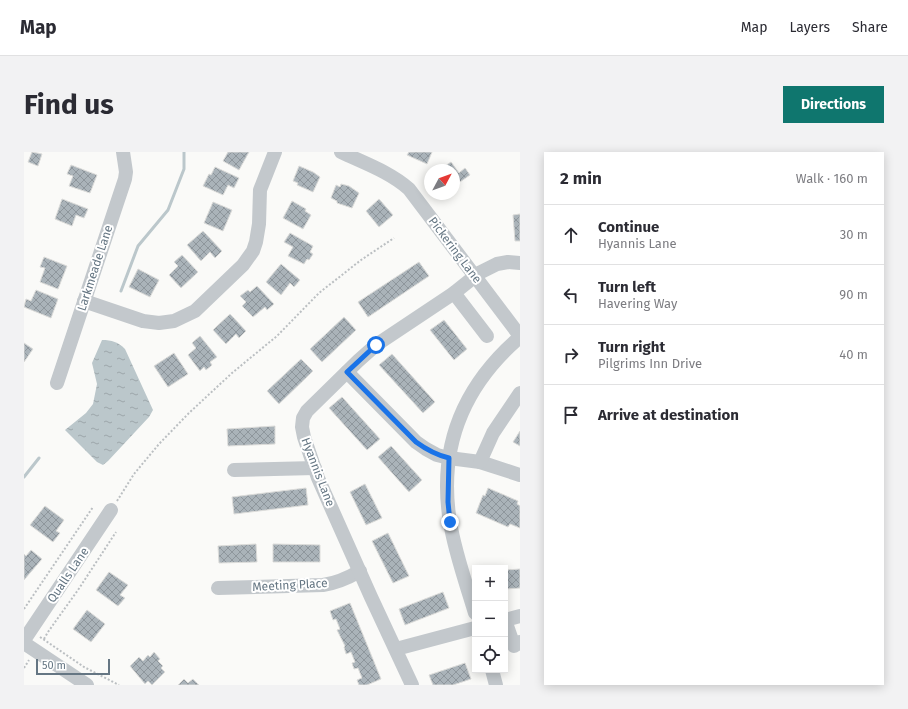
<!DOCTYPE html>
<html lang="en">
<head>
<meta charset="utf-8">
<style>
  body { margin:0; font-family:"Fira Sans",sans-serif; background:#f2f2f3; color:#2b2b33 }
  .controls { position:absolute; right:12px; bottom:12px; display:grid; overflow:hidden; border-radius:0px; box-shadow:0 2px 10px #0003 }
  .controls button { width:36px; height:36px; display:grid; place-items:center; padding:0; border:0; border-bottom:1px solid #e1e1e2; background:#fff; color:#2b2b33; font:20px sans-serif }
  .compass { position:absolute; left:400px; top:12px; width:36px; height:36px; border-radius:50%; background:#fff; box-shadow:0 2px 10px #0003; rotate:49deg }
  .scale { position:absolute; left:12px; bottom:10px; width:74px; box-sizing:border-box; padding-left:4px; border:2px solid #657683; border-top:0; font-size:11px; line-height:14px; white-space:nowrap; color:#657683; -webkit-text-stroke:3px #fff; paint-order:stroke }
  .stop { position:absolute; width:12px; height:12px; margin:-9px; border:3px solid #1a73e8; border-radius:50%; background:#fff }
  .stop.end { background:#1a73e8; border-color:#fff; box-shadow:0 1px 4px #0008 }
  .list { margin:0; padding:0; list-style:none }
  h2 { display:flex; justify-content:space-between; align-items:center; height:52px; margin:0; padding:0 16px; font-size:17px }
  h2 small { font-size:13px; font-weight:400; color:#7c7c81 }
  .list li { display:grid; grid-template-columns:26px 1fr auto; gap:12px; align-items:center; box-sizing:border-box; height:60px; padding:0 16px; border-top:1px solid #e1e1e2 }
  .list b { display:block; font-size:15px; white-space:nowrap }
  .list p { margin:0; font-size:13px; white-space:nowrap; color:#7c7c81 }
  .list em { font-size:13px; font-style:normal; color:#7c7c81 }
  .icon { flex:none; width:22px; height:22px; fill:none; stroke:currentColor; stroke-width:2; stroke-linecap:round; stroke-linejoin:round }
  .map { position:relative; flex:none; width:496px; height:533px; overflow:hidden; border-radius:0px }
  header { display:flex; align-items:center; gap:24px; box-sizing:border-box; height:56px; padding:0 20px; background:#fff; border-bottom:1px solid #e1e1e2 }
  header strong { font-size:19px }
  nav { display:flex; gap:22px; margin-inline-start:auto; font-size:14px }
  .intro { display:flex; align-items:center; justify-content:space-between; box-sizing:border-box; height:96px; padding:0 24px }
  h1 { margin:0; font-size:28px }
  .button { padding:10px 18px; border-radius:0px; background:#0f766e; color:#fff; font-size:14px; font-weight:700 }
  main { display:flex; gap:24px; padding:0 24px }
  aside { flex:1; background:#fff; border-radius:0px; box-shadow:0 2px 10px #0003 }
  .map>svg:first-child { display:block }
  .water { fill:url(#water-ripples) }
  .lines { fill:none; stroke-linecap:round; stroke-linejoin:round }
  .stream { stroke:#bbc7cb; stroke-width:3 }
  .building { fill:url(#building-cross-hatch); stroke:#dcdcda }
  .path { stroke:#bbbfc2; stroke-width:2; stroke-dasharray:2 2; stroke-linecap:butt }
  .minor { stroke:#c3c8cc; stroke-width:14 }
  .route { stroke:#1a73e8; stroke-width:5 }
  .labels { text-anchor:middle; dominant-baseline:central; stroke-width:4; stroke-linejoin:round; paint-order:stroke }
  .street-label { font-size:12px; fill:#657683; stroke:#fff }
</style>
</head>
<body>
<header>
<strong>Map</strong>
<nav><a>Map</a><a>Layers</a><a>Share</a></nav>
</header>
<div class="intro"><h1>Find us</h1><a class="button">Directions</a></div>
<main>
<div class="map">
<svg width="496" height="533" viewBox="0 0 496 533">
  <defs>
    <pattern id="water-ripples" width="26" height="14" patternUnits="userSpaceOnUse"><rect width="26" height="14" fill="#bbc7cb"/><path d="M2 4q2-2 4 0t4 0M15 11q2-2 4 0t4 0" fill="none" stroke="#9ca6aa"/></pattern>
    <pattern id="building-cross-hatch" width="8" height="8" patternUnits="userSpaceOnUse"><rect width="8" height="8" fill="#aab3b9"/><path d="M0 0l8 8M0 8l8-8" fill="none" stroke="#8e969c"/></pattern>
  </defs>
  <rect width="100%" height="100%" fill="#fafaf8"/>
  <path class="water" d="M78,188C88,188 94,190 101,197L129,258L125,265L84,309L79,313L73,310L41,278L62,261L69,252L73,232L68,211Z"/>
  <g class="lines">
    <g class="stream">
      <path d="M97,139L114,94L144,58L160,17V0"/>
      <path d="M0,325L15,306"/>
    </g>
  </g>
  <g class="building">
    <path d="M8,0L18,2L14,14L4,10Z"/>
    <path d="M204,0H225L215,18L199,9Z"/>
    <path d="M385,0H408L403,12L383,3Z"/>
    <path d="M427,10L435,21L441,16L446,23L430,34V18H415Z"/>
    <path d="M47,13L73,23L66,41L45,34L49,24L43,22Z"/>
    <path d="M275,14L289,20L296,25L289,40L273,33L274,31L269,29Z"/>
    <path d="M191,15L215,26L210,36L204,33L199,43L179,34L185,22L187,23Z"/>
    <path d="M317,32L325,34L335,41L328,56L313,51V49L307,46L312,33L316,35Z"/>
    <path d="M38,47L64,57L60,66L52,63L48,74L31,67Z"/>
    <path d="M355,47L369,63L355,75L342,59Z"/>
    <path d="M268,49L282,57L281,59L287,63L279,77L259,66Z"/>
    <path d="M189,50L208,58L199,79L180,71Z"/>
    <path d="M496,62V89H491L489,63Z"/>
    <path d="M179,79L198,99L191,106L186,100L177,109L163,93Z"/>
    <path d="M266,81L289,94L286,100L289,102L285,108L283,107L280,112L264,104L269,95L260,90Z"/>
    <path d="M158,103L174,120L157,136L145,123L154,114L150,110Z"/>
    <path d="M20,105L43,114L34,137L16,130L21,116L16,115Z"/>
    <path d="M395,110L405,124L344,165L334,150Z"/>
    <path d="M257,112L276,128L270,135L266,131L257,143L242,130Z"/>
    <path d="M114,117L135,128L126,145L105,135Z"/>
    <path d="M233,134L250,152L243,158L241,155L229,165L218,154L222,150L216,144L224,138L226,140Z"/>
    <path d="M12,138L34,147L27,166L0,155L2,147L7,149Z"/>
    <path d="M206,162L222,179L215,186L212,182L202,192L189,178Z"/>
    <path d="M320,165L332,178L298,210L286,197Z"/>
    <path d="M420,168L443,197L430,208L406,178Z"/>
    <path d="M176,184L193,205L186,210L188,213L182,218L180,215L176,219L164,203L172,196L168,191Z"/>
    <path d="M0,191L9,197L0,210Z"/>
    <path d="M150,201L164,222L144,235L130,214Z"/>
    <path d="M368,202L411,250L399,261L355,213Z"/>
    <path d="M277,207L289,219L255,252L243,239Z"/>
    <path d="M318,245L356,287L343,298L305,256Z"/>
    <path d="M251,274V292L204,294L203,277Z"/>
    <path d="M496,279V294L489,290Z"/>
    <path d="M367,294L398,328L385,340L354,305Z"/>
    <path d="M341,332L358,366L342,373L326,340Z"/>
    <path d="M282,336L284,353L210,362L208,345Z"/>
    <path d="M464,336L494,349L493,352L496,354V376L486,372L484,375L452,361L459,343L461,344Z"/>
    <path d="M21,354L40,368L32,379L36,381L29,390L6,373Z"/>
    <path d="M364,381L385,424L369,431L348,389Z"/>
    <path d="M232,392L233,410L195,411L194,394Z"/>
    <path d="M249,392L296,393V410H249Z"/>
    <path d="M7,398L18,407L0,428V402L2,404Z"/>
    <path d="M496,417V436L481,437V418Z"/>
    <path d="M85,420L104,433L96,443L101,446L94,454L72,438Z"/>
    <path d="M419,440L425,456L381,473L375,457Z"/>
    <path d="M326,451L357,527L343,533H335L333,528L338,526L334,516L330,517L328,511L331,510L327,500L322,502L320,495L321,494L313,478L316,477L312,467L309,468L306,459Z"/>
    <path d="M63,458L81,472L67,490L49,477Z"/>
    <path d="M130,500L136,507L134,509L139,514L137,516L141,520L128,533L124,529L121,532L106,514L115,505L119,509L124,503L126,505Z"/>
    <path d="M441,511L447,527L429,533H409L405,523Z"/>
    <path d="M160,527L164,531L169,527L175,533H154Z"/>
  </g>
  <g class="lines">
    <g class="path">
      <path d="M93,349L110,322L135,292L165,261L208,221L253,184L295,141L337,108L370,86"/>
      <path d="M0,457L69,355"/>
      <path d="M16,485L60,515L95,533"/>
      <path d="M20,487L24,480L54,438L92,380"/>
      <path d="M0,516L5,508"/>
    </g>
    <g class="minor">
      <path d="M317,0C340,11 366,20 385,37L496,184"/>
      <path d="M430,141L463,184"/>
      <path d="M60,149L119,169L135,171L150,169L171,159L219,113L229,99L232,90L235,72L236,38L251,0"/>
      <path d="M323,220L392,290L402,297L413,303L425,306L456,310L496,323"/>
      <path d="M33,231L101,27L102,20L99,0"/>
      <path d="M456,310L469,281L496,241"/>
      <path d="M210,318L291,316"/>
      <path d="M194,436L299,433C313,431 324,426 336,419"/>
      <path d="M451,461C442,431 431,401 426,370C414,296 439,234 496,185"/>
      <path d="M481,468L490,494L496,490"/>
      <path d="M481,468L496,464"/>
      <path d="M0,488L87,358"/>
      <path d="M0,491L63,533"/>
      <path d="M372,497L451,476"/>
      <path d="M468,518L472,533"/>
      <path d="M388,533L347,445L294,326L280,285L278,275L279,266L283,259L334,209L352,193L430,141L455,121L473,112L484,110L496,111"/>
    </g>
  </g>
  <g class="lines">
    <path class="route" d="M352,193L323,220L392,290C403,298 412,303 425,306L424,350L426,370"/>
  </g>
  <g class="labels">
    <g class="street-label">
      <text transform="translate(431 98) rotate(53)">Pickering Lane</text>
      <text transform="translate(71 116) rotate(-72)">Larkmeade Lane</text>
      <text transform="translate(294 320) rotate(69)">Hyannis Lane</text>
      <text transform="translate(44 423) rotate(-56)">Qualls Lane</text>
      <text transform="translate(266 433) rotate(-3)">Meeting Place</text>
    </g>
  </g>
</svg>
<div class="controls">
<button>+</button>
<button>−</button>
<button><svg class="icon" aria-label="locate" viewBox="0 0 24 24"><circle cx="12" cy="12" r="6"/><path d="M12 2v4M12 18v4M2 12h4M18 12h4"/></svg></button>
</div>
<svg class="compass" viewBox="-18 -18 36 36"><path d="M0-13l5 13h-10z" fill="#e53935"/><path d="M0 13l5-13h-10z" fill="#7c7c81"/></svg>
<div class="scale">50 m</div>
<div class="stop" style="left:352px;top:193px"></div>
<div class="stop end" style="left:426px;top:370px"></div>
</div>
<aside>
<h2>2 min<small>Walk · 160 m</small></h2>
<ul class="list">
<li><svg class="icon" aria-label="ahead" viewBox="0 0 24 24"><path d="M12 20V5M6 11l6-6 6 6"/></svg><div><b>Continue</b><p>Hyannis Lane</p></div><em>30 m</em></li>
<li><svg class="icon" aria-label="left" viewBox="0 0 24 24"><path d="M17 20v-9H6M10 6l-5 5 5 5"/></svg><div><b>Turn left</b><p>Havering Way</p></div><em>90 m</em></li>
<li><svg class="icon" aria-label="right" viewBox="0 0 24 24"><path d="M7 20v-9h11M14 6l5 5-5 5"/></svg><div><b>Turn right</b><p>Pilgrims Inn Drive</p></div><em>40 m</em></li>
<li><svg class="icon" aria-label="arrive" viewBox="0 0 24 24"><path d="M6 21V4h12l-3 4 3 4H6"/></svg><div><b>Arrive at destination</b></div></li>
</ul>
</aside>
</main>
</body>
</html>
